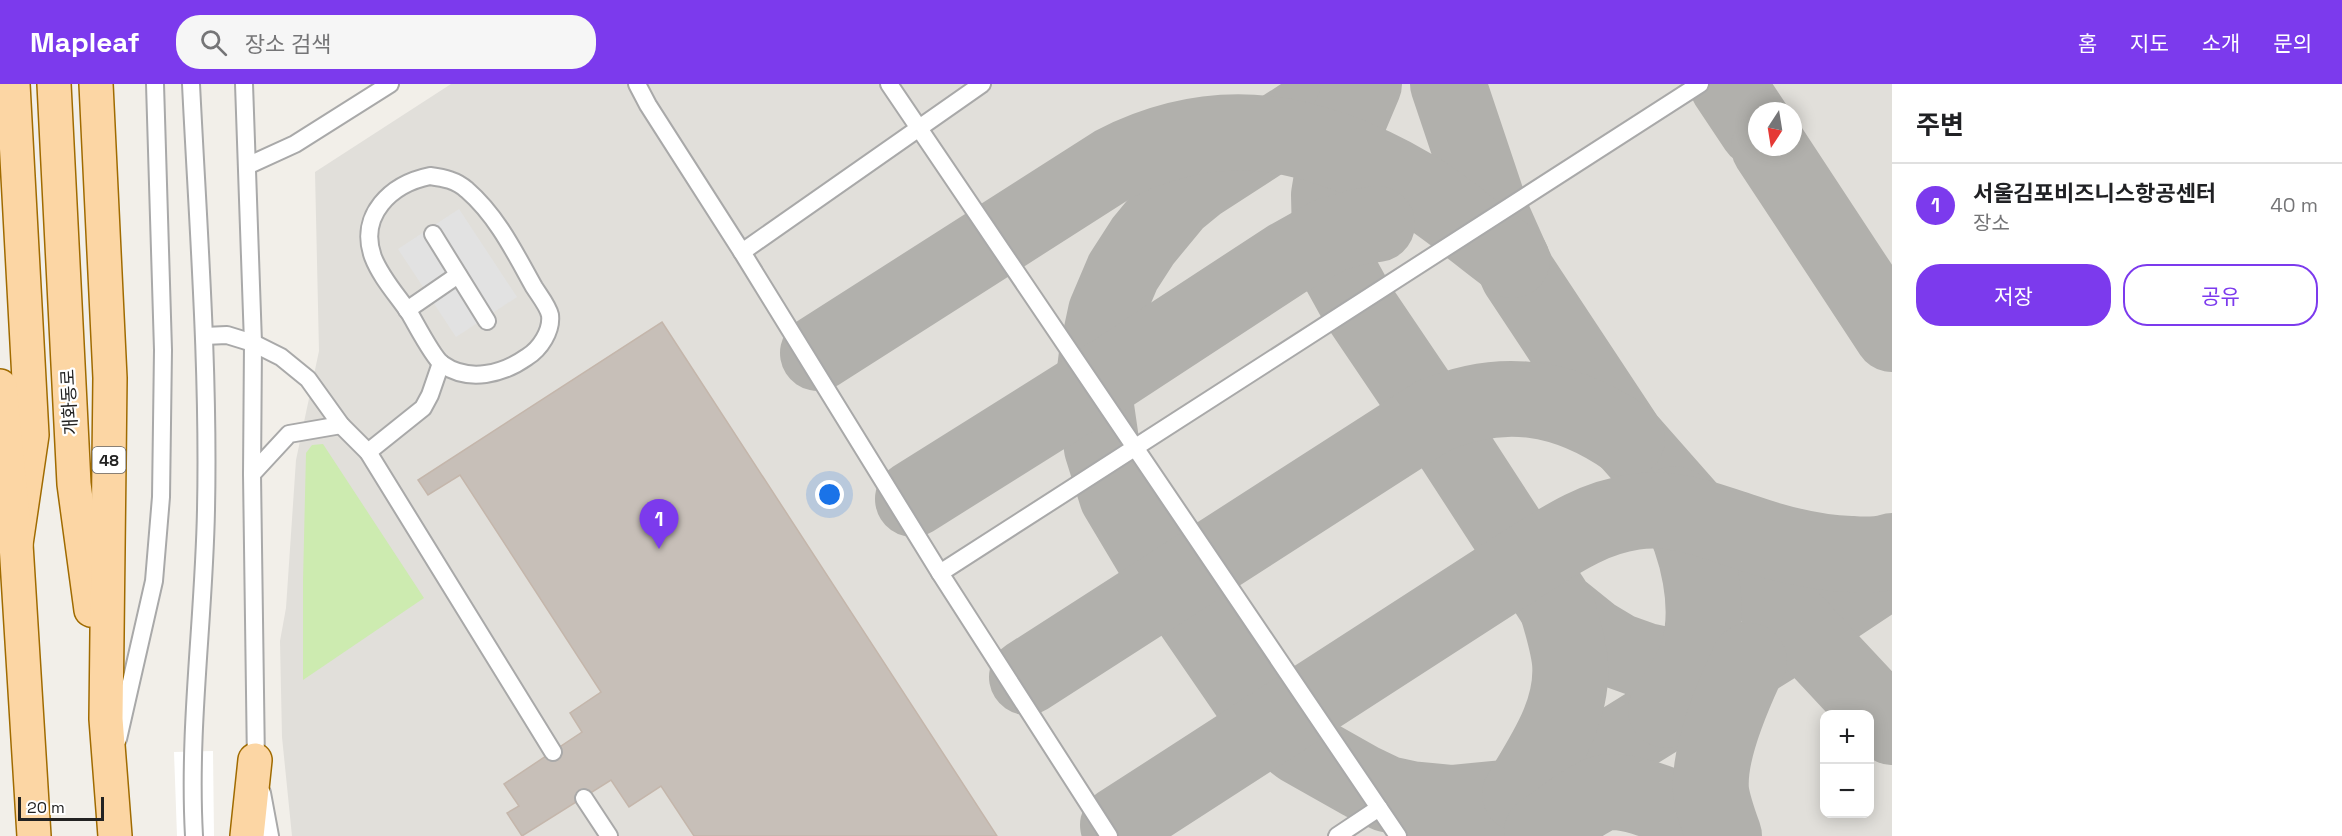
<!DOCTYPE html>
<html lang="ko">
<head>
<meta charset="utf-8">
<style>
  body { margin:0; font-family:"Space Grotesk","Noto Sans KR",sans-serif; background:#f6f6f6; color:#202124 }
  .controls { position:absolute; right:18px; bottom:18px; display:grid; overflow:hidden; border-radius:12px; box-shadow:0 3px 15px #0003 }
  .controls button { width:54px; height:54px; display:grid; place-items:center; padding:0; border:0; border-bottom:2px solid #e0e0e0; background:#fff; color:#202124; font:30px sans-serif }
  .compass { position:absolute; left:1748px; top:18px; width:54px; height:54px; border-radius:50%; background:#fff; box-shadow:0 3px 15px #0003; rotate:192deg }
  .scale { position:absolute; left:18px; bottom:15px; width:86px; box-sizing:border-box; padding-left:6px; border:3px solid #222; border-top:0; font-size:16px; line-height:21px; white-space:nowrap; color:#222; -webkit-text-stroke:4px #fff; paint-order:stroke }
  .you { position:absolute; left:830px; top:411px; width:21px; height:21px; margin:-15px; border:4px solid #fff; border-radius:50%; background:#1a73e8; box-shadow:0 0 0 9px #1a73e833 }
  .badge { display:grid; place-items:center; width:39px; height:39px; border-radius:50%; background:#7c3aed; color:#fff; font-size:20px; font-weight:700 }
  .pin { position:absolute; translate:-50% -50px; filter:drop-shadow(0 2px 3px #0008) }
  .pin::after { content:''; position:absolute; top:32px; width:21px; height:18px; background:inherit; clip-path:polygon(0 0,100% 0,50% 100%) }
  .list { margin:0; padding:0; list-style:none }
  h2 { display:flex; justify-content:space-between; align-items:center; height:78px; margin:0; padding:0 24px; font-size:26px }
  h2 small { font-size:20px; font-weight:400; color:#757577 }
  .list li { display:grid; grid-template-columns:39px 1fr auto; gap:18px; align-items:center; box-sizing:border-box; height:84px; padding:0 24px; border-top:2px solid #e0e0e0 }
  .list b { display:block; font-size:22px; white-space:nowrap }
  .list p { margin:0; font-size:20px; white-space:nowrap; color:#757577 }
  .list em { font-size:20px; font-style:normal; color:#757577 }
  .actions { display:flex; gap:12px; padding:18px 24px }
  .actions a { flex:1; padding:14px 0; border:2px solid #7c3aed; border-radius:24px; text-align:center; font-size:21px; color:#7c3aed }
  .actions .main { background:#7c3aed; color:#fff }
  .icon { flex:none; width:33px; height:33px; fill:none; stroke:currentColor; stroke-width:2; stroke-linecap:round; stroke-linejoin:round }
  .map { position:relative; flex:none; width:1892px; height:752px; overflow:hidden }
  header { display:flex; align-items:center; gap:36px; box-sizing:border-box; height:84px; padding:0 30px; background:#7c3aed; color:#fff }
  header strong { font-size:28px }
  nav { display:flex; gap:33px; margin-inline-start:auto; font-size:21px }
  .search { width:420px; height:54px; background:#f6f6f6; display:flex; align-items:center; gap:15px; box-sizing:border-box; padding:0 21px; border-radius:24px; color:#757577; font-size:22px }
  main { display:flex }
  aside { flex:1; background:#fff }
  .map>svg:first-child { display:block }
  .airport { fill:#e1dfda; fill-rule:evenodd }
  .grass { fill:#cdebb0 }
  .parking { fill:#e2e2e2 }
  .pier { fill:#fff }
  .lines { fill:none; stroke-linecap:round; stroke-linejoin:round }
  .taxiway { stroke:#b1b0ac; stroke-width:76 }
  .building { fill:#c7bfb8; stroke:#c4b6ab; stroke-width:1.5 }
  .service-casing { stroke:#a9a9a9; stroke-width:20 }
  .primary-casing { stroke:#a06b00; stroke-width:36 }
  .service { stroke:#fff; stroke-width:16 }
  .primary { stroke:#fcd6a4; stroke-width:33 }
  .labels { text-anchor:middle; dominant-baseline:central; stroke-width:4.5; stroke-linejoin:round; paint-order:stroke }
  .shield { fill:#fff; stroke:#646464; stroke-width:1.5 }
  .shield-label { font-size:16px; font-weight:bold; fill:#222 }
  .street-label { font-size:18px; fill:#222; stroke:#fff }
</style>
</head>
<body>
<header>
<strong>Mapleaf</strong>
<div class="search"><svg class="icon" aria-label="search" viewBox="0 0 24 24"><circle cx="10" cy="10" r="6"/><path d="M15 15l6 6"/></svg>장소 검색</div>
<nav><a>홈</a><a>지도</a><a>소개</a><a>문의</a></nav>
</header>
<main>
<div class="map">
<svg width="1892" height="752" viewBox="0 0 1892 752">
  <rect width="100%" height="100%" fill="#f2efe9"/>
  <path class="airport" d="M451,0H1892V752H292L282,653L280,557L286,524L296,376L319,267L315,88ZM1757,27H1793V63H1757ZM1824,630H1870V730H1824Z"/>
  <path class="grass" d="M323,360L424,514L303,596V497L306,369L312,361Z"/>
  <path class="parking" d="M459,125L517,213L456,253L398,165Z"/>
  <path class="pier" d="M213,667L214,752H177L174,668Z"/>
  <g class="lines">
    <g class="taxiway">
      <path d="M1351,0L1198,99L1176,117L1143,157L1123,188L1106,228L1097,270L1093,302L1102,364L1117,412L1154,474L1264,634L1300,663L1362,698L1387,710L1410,715L1452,719L1514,713L1543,702L1583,681L1800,546L1892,485"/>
      <path d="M1364,0L1345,45L1334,81L1329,111L1330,151L1337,183L1358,221L1433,332L1557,523L1593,552L1618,567L1646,577L1669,582L1739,584"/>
      <path d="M1448,0L1493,134L1518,190L1627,355L1694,431L1892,643"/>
      <path d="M1727,0L1757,45"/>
      <path d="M1769,63L1892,250"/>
      <path d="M818,269L1114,80C1219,26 1315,46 1413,103C1448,124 1479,152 1512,176"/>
      <path d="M913,415L1093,302L1287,175L1330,151L1358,143L1377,140"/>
      <path d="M1027,593L1433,332C1503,302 1565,312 1627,355"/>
      <path d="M1666,626C1678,608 1691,590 1698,569C1712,522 1698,463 1675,420"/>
      <path d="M1520,710C1544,670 1574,627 1570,578C1568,559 1562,541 1557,523"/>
      <path d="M1118,741L1527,477C1562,455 1593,434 1634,428C1674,422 1708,436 1745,448C1780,460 1814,469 1851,470C1864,471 1880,471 1892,467"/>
      <path d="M1542,748C1560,736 1580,719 1600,710C1620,701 1678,724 1696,737C1702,741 1707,747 1713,752"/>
      <path d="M1724,752C1719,738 1713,722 1711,707C1708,669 1733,611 1749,577"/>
    </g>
  </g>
  <path class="building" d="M662,238L997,752H694L661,702L629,723L611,696L522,752L507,729L519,722L504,700L582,648L570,629L601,608L460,391L428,411L418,396Z"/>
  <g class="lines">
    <defs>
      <g id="service">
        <path d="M191,0C198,142 209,284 206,426C204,535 188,643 194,752"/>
        <path d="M244,0L253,259L252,390L256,680"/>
        <path d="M637,0L648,21L742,168L940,489L1109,752"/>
        <path d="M889,0L1398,752"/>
        <path d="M247,82L295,60L390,0"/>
        <path d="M430,92C444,94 456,96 467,106C497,132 515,169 534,203C539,211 548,222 550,231C552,247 540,265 527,273C503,290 469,299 442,280C433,273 417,242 410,230C398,212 381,194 373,173C358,131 391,100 430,92Z"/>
        <path d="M433,150L487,237"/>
        <path d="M742,168L982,0"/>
        <path d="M407,226L458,191"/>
        <path d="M204,252L227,251L253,259L281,273L308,295L341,341L368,368L553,668"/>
        <path d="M368,368L423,324L430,311L441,279"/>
        <path d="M252,390L289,350L341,341"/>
        <path d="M940,489L1700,0"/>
        <path d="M118,655L154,497L161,413L163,266L155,0"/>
        <path d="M262,709L270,752"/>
        <path d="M584,714L609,752"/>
        <path d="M1337,752L1379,724"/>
      </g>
      <g id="primary">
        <path d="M13,0L32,351L16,460"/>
        <path d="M54,0L74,400L91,526"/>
        <path d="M96,0L110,294L106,635L115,752"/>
        <path d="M0,302L16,460L34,752"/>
        <path d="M247,752L255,676"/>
      </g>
    </defs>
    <use href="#service" class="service-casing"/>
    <use href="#primary" class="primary-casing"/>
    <use href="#service" class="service"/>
    <use href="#primary" class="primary"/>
  </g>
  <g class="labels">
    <rect class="shield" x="92.5" y="363" width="33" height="26" rx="4.5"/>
    <g class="shield-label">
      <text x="109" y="376">48</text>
    </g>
    <g class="street-label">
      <text transform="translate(69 318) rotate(-93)">개화동로</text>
    </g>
  </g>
</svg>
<div class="controls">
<button>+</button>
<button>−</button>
</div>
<svg class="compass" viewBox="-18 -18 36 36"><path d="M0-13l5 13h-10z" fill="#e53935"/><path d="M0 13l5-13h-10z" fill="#757577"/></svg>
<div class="scale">20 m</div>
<div class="you"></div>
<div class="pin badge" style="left:659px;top:465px">1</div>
</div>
<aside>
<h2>주변<small></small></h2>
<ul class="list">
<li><span class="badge">1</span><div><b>서울김포비즈니스항공센터</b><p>장소</p></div><em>40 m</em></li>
</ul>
<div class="actions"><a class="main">저장</a><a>공유</a></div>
</aside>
</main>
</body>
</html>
